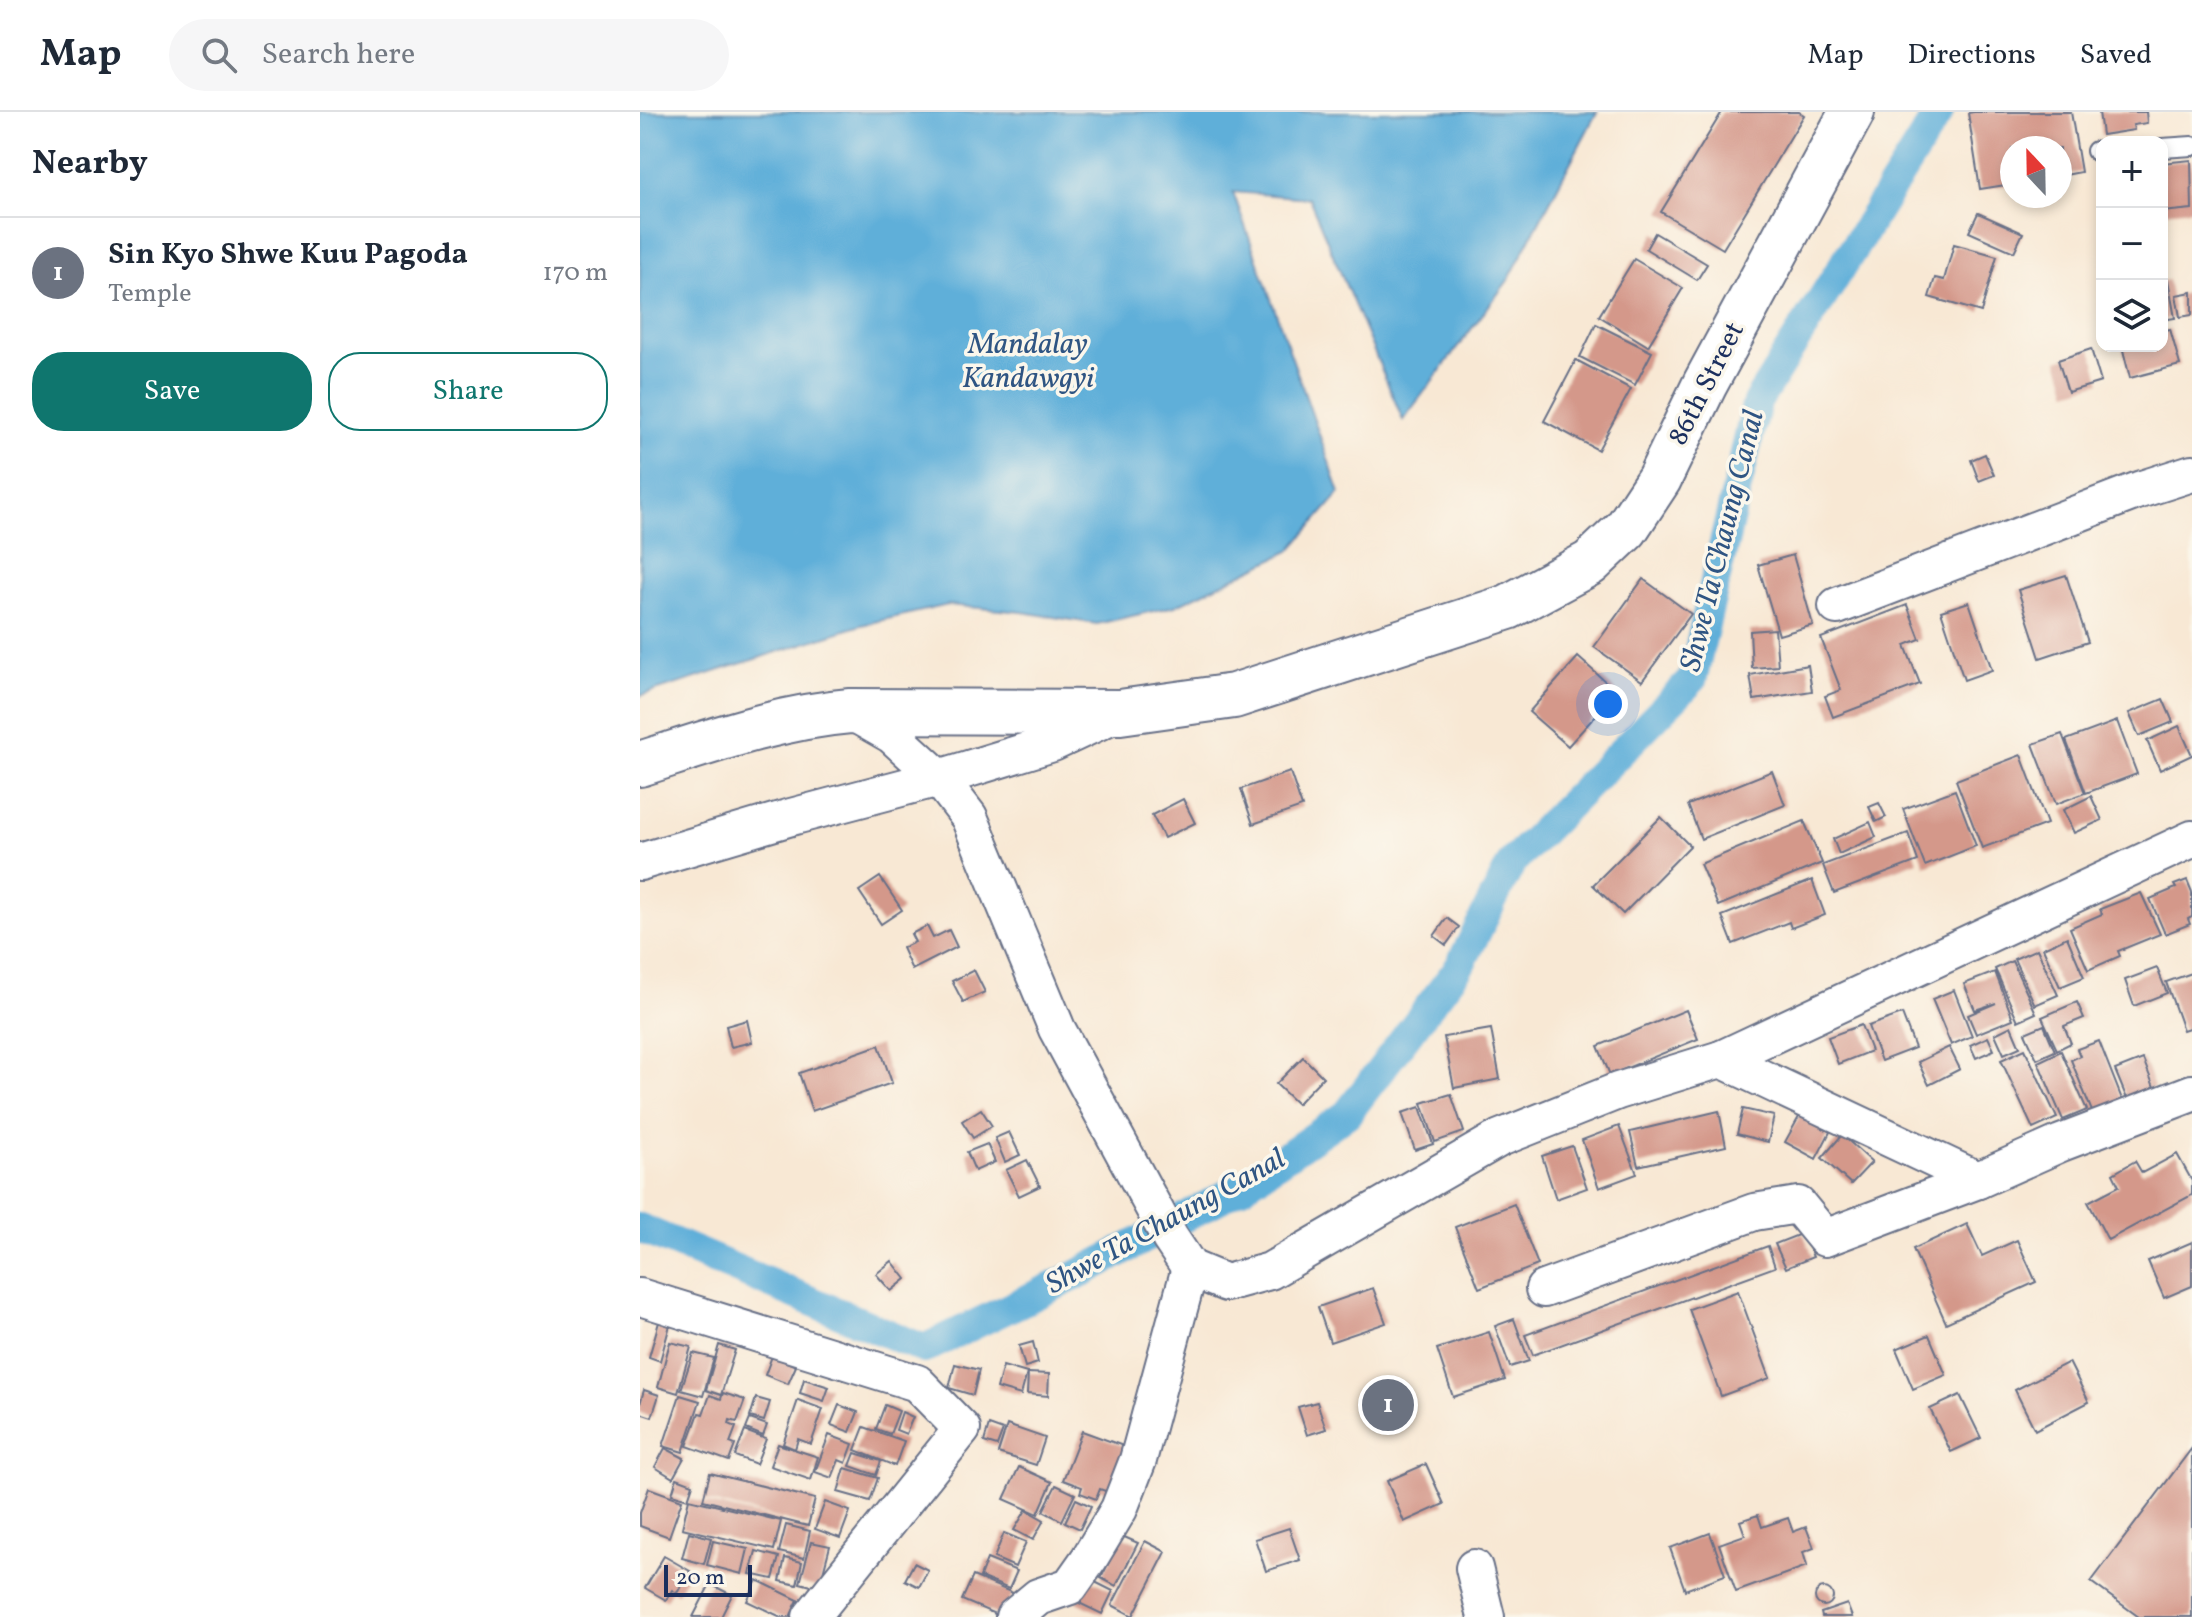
<!DOCTYPE html>
<html lang="en">
<head>
<meta charset="utf-8">
<style>
  body { margin:0; font-family:Vollkorn,serif; background:#f6f6f7; color:#1f2937 }
  .controls { position:absolute; right:24px; top:24px; display:grid; overflow:hidden; border-radius:16px; box-shadow:0 4px 12px #0003 }
  .controls button { width:72px; height:72px; display:grid; place-items:center; padding:0; border:0; border-bottom:2px solid #e0e1e3; background:#fff; color:#1f2937; font:40px sans-serif }
  .compass { position:absolute; left:1360px; top:24px; width:72px; height:72px; border-radius:50%; background:#fff; box-shadow:0 4px 12px #0003; rotate:338deg }
  .scale { position:absolute; left:24px; bottom:20px; width:88px; box-sizing:border-box; padding-left:8px; border:4px solid #1b2f5e; border-top:0; font-size:22px; line-height:28px; white-space:nowrap; color:#1b2f5e; -webkit-text-stroke:6px #fbf7ec; paint-order:stroke }
  .you { position:absolute; left:968px; top:592px; width:28px; height:28px; margin:-20px; border:6px solid #fff; border-radius:50%; background:#1a73e8; box-shadow:0 0 0 12px #1a73e833 }
  .badge { display:grid; place-items:center; width:52px; height:52px; border-radius:50%; background:#0f766e; color:#fff; font-size:26px; font-weight:700 }
  .pin { position:absolute; translate:-50% -50%; border:4px solid #fff; box-shadow:0 2px 8px #0006 }
  .list { margin:0; padding:0; list-style:none }
  h2 { display:flex; justify-content:space-between; align-items:center; height:104px; margin:0; padding:0 32px; font-size:34px }
  h2 small { font-size:26px; font-weight:400; color:#747a83 }
  .list li { display:grid; grid-template-columns:52px 1fr auto; gap:24px; align-items:center; box-sizing:border-box; height:112px; padding:0 32px; border-top:2px solid #e0e1e3 }
  .list b { display:block; font-size:30px; white-space:nowrap }
  .list p { margin:0; font-size:26px; white-space:nowrap; color:#747a83 }
  .list em { font-size:26px; font-style:normal; color:#747a83 }
  .actions { display:flex; gap:16px; padding:24px 32px }
  .actions a { flex:1; padding:18px 0; border:2px solid #0f766e; border-radius:32px; text-align:center; font-size:28px; color:#0f766e }
  .actions .main { background:#0f766e; color:#fff }
  .icon { flex:none; width:44px; height:44px; fill:none; stroke:currentColor; stroke-width:2; stroke-linecap:round; stroke-linejoin:round }
  .map { position:relative; flex:none; width:1552px; height:1505px; overflow:hidden }
  header { display:flex; align-items:center; gap:48px; box-sizing:border-box; height:112px; padding:0 40px; background:#fff; border-bottom:2px solid #e0e1e3 }
  header strong { font-size:38px }
  nav { display:flex; gap:44px; margin-inline-start:auto; font-size:28px }
  .search { width:560px; height:72px; background:#f6f6f7; display:flex; align-items:center; gap:20px; box-sizing:border-box; padding:0 28px; border-radius:44px; color:#747a83; font-size:30px }
  main { display:flex }
  aside { flex:1; background:#fff }
  .map>svg:first-child { display:block }
  .water { fill:#5eafd9; stroke:#3c6f9c; stroke-width:2 }
  .lines { fill:none; stroke-linecap:round; stroke-linejoin:round }
  .canal { stroke:#5eafd9; stroke-width:30 }
  .building { fill:#d4988a }
  .lane-casing { stroke:#687087; stroke-width:22 }
  .street-casing { stroke:#687087; stroke-width:40 }
  .secondary-casing { stroke:#687087; stroke-width:48 }
  .lane { stroke:#fff; stroke-width:18 }
  .street { stroke:#fff; stroke-width:36 }
  .secondary { stroke:#fff; stroke-width:44 }
  .labels { text-anchor:middle; dominant-baseline:central; stroke-width:7; stroke-linejoin:round; paint-order:stroke }
  .street-label { font-size:28px; fill:#1b2f5e; stroke:#fbf7ec }
  .water-label { font-size:30px; font-style:italic; fill:#2f5583; stroke:#fbf7ec }
</style>
</head>
<body>
<header>
<strong>Map</strong>
<div class="search"><svg class="icon" aria-label="search" viewBox="0 0 24 24"><circle cx="10" cy="10" r="6"/><path d="M15 15l6 6"/></svg>Search here</div>
<nav><a>Map</a><a>Directions</a><a>Saved</a></nav>
</header>
<main>
<aside>
<h2>Nearby<small></small></h2>
<ul class="list">
<li><span class="badge" style="background:#6b7280">1</span><div><b>Sin Kyo Shwe Kuu Pagoda</b><p>Temple</p></div><em>170 m</em></li>
</ul>
<div class="actions"><a class="main">Save</a><a>Share</a></div>
</aside>
<div class="map">
<svg width="1552" height="1505" viewBox="0 0 1552 1505">
  <rect width="100%" height="100%" fill="#fbf7ec"/>
  <filter id="ink" filterUnits="userSpaceOnUse"><feTurbulence type="fractalNoise" baseFrequency=".0125" numOctaves="2"/><feDisplacementMap in="SourceGraphic" scale="16" xChannelSelector="R" yChannelSelector="G"/><feConvolveMatrix kernelMatrix="1 2 1 2 8 2 1 2 1" color-interpolation-filters="sRGB"/></filter>
  <filter id="wash" filterUnits="userSpaceOnUse"><feTurbulence type="fractalNoise" baseFrequency=".006" numOctaves="4" result="noise"/><feDisplacementMap in="SourceGraphic" scale="32" xChannelSelector="R" yChannelSelector="G"/><feGaussianBlur stdDeviation="1.8" result="paint"/><feColorMatrix in="noise" values="0 0 0 0 0 0 0 0 0 0 0 0 0 0 0 0 0 1.4 0 .05"/><feComposite in="paint" operator="in"/></filter>
  <g filter="url(#wash)">
    <rect width="100%" height="100%" fill="#f8e8d4"/>
    <path class="water" d="M0,0H957L869,167L763,308L669,86L593,80L700,381L650,439L535,494L457,512L382,500L308,493L221,513L0,584Z"/>
    <g class="lines">
      <path class="canal" d="M0,1116L284,1237L435,1164L603,1074L707,1002L819,855L872,750L1052,568L1117,290L1299,0"/>
    </g>
    <g id="blocks">
      <g class="building">
        <path d="M1082,0H1159L1164,3L1083,137L1021,100Z"/>
        <path d="M1334,0H1431L1441,60L1420,64V36H1372V72L1340,77L1328,1Z"/>
        <path d="M1459,0H1506L1507,11L1493,13L1494,18L1462,23Z"/>
        <path d="M1551,48L1552,97L1522,100V51Z"/>
        <path d="M1338,101L1383,121L1374,140L1329,120Z"/>
        <path d="M1015,121L1067,152L1057,168L1006,137Z"/>
        <path d="M1314,132L1357,144L1341,200L1289,185L1295,166L1304,168Z"/>
        <path d="M994,147L1043,176L1008,234L959,204Z"/>
        <path d="M1528,168L1535,206L1522,208V169Z"/>
        <path d="M1552,180V203L1540,205L1536,183Z"/>
        <path d="M956,212L1012,240L995,273L940,245Z"/>
        <path d="M1530,217L1540,253L1490,266L1482,234H1522V219Z"/>
        <path d="M1451,237L1461,270L1428,280L1418,248Z"/>
        <path d="M936,248L991,277L958,338L904,309Z"/>
        <path d="M1345,342L1354,363L1339,369L1331,348Z"/>
        <path d="M1153,443L1173,513L1139,523L1118,453Z"/>
        <path d="M1426,463L1448,530L1400,546L1378,478Z"/>
        <path d="M1003,467L1051,502L1002,569L954,535Z"/>
        <path d="M1329,490L1352,558L1324,568L1301,499Z"/>
        <path d="M1267,493L1280,527L1265,533L1280,572L1193,605L1185,584L1201,578L1181,526Z"/>
        <path d="M1135,517L1138,554L1112,556L1110,519Z"/>
        <path d="M938,545L977,580L928,634L889,600Z"/>
        <path d="M1168,553L1172,579L1114,588L1110,563Z"/>
        <path d="M1523,587L1533,610L1499,624L1489,601Z"/>
        <path d="M1477,609L1497,662L1446,681L1426,628Z"/>
        <path d="M1539,614L1552,643L1520,658L1507,629Z"/>
        <path d="M1422,622L1445,681L1416,692L1393,632Z"/>
        <path d="M1381,643L1407,712L1342,736L1316,668Z"/>
        <path d="M1132,659L1145,693L1061,727L1048,693Z"/>
        <path d="M650,660L662,695L613,712L601,677Z"/>
        <path d="M1315,678L1336,734L1285,754L1263,697Z"/>
        <path d="M1451,684L1462,708L1434,721L1423,698Z"/>
        <path d="M543,687L555,711L524,726L512,703Z"/>
        <path d="M1239,691L1246,705L1236,710L1229,695Z"/>
        <path d="M1021,705L1050,734L983,802L953,773Z"/>
        <path d="M1164,709L1182,751L1078,794L1060,752Z"/>
        <path d="M1230,710L1236,725L1199,742L1193,727Z"/>
        <path d="M1268,721L1278,749L1194,781L1183,753Z"/>
        <path d="M240,765L262,798L241,812L219,779Z"/>
        <path d="M1172,768L1185,803L1151,816L1149,810L1093,832L1082,804Z"/>
        <path d="M1547,768L1552,780V805L1548,807L1550,812L1525,822L1510,787L1536,776L1534,773Z"/>
        <path d="M1501,781L1520,822L1478,839L1480,844L1448,858L1430,816L1462,802L1460,797Z"/>
        <path d="M807,806L819,815L806,833L794,824Z"/>
        <path d="M287,814L293,826L309,818L317,835L272,858L262,836L275,830L271,822Z"/>
        <path d="M1427,825L1444,865L1420,875L1403,836Z"/>
        <path d="M1397,837L1418,883L1395,893L1374,847Z"/>
        <path d="M1372,849L1396,901L1378,909L1355,857Z"/>
        <path d="M1517,856L1527,881L1494,894L1485,868Z"/>
        <path d="M334,858L345,880L323,890L312,869Z"/>
        <path d="M1355,860L1373,907L1336,922L1328,903L1356,891L1335,898L1324,872Z"/>
        <path d="M1552,861V915L1543,918L1526,870Z"/>
        <path d="M1314,878L1332,924L1311,933L1292,887Z"/>
        <path d="M1437,890L1444,906L1424,914L1431,931L1417,938L1402,905Z"/>
        <path d="M1046,898L1058,927L970,963L958,934Z"/>
        <path d="M1262,902L1275,936L1241,949L1228,914Z"/>
        <path d="M107,908L112,930L91,935L86,914Z"/>
        <path d="M1221,913L1231,939L1198,952L1188,925Z"/>
        <path d="M1404,913L1415,939L1397,947L1385,921Z"/>
        <path d="M1371,914L1380,935L1364,942L1355,922Z"/>
        <path d="M851,917L860,967L814,976L804,925Z"/>
        <path d="M1348,925L1354,938L1336,946L1330,933Z"/>
        <path d="M1459,929L1483,990L1453,1002L1431,948L1440,944L1437,937Z"/>
        <path d="M239,933L252,971L172,999L159,961Z"/>
        <path d="M1309,935L1320,957L1289,973L1278,950Z"/>
        <path d="M1385,937L1417,1006L1393,1017L1361,948Z"/>
        <path d="M1421,939L1447,998L1423,1008L1398,950Z"/>
        <path d="M663,945L683,965L657,992L636,972Z"/>
        <path d="M1503,947L1514,975L1487,987L1475,958Z"/>
        <path d="M811,982L824,1020L795,1030L782,991Z"/>
        <path d="M780,995L793,1032L775,1038L762,1001Z"/>
        <path d="M341,997L352,1014L333,1026L322,1009Z"/>
        <path d="M1103,997L1134,1004L1128,1030L1097,1022Z"/>
        <path d="M1079,999L1086,1034L998,1054L990,1020Z"/>
        <path d="M1160,1003L1190,1020L1176,1047L1145,1030Z"/>
        <path d="M979,1014L997,1062L959,1076L942,1028Z"/>
        <path d="M369,1020L380,1043L365,1050L355,1026Z"/>
        <path d="M1202,1023L1232,1050L1211,1072L1182,1046Z"/>
        <path d="M347,1032L355,1050L335,1059L327,1040Z"/>
        <path d="M932,1034L947,1076L916,1087L902,1044Z"/>
        <path d="M1537,1042L1552,1069V1083L1468,1128L1448,1090L1479,1074L1473,1062L1495,1049L1502,1061Z"/>
        <path d="M387,1048L400,1074L379,1084L366,1058Z"/>
        <path d="M874,1092L898,1153L839,1176L815,1115Z"/>
        <path d="M1327,1112L1342,1144L1377,1128L1396,1170L1306,1211L1273,1137Z"/>
        <path d="M1163,1121L1173,1145L1146,1156L1135,1132Z"/>
        <path d="M1552,1130V1174L1524,1186L1508,1149Z"/>
        <path d="M1128,1134L1135,1155L893,1243L885,1223Z"/>
        <path d="M252,1149L266,1167L251,1179L236,1162Z"/>
        <path d="M733,1176L746,1211L690,1230L678,1195Z"/>
        <path d="M1098,1179L1130,1266L1081,1284L1049,1197Z"/>
        <path d="M874,1207L889,1249L870,1255L855,1214Z"/>
        <path d="M19,1210L30,1213L20,1249L9,1245Z"/>
        <path d="M849,1220L865,1268L813,1285L797,1237Z"/>
        <path d="M1289,1223L1306,1263L1273,1277L1256,1237Z"/>
        <path d="M30,1230L51,1235L38,1281L18,1275Z"/>
        <path d="M393,1230L398,1251L385,1255L379,1234Z"/>
        <path d="M79,1233L95,1238L81,1283L66,1278Z"/>
        <path d="M53,1241L74,1246L63,1284L41,1278Z"/>
        <path d="M132,1244L156,1254L148,1272L125,1263Z"/>
        <path d="M1429,1250L1449,1290L1395,1318L1375,1278Z"/>
        <path d="M315,1252L339,1258L333,1283L309,1276Z"/>
        <path d="M363,1254L387,1261L381,1283L357,1276Z"/>
        <path d="M388,1261L409,1262L408,1284L387,1282Z"/>
        <path d="M164,1267L189,1275L184,1289L160,1281Z"/>
        <path d="M4,1278L19,1283L12,1305L0,1301V1292Z"/>
        <path d="M83,1281L105,1288L97,1310L90,1308L89,1312L96,1315L90,1331L95,1333L89,1349L47,1334L59,1301L63,1302L70,1283L81,1287Z"/>
        <path d="M40,1283L60,1289L43,1340L23,1334Z"/>
        <path d="M1320,1283L1341,1326L1311,1340L1290,1297Z"/>
        <path d="M116,1286L130,1290L124,1309L110,1305Z"/>
        <path d="M158,1288L183,1297L171,1332L158,1327L155,1337L143,1332Z"/>
        <path d="M677,1290L686,1317L667,1323L658,1295Z"/>
        <path d="M199,1293L218,1300L210,1320L191,1313Z"/>
        <path d="M245,1293L259,1299L250,1322L236,1317Z"/>
        <path d="M262,1300L273,1305L266,1322L256,1318Z"/>
        <path d="M110,1307L127,1313L123,1324L106,1317Z"/>
        <path d="M349,1313L363,1318L357,1334L344,1330Z"/>
        <path d="M367,1313L405,1326L396,1353L358,1341Z"/>
        <path d="M224,1315L264,1329L255,1354L215,1338Z"/>
        <path d="M105,1319L126,1327L116,1352L95,1344Z"/>
        <path d="M442,1319L489,1336L468,1380L460,1377L456,1387L440,1381L442,1375L423,1368Z"/>
        <path d="M189,1323L213,1332L206,1351L199,1348L192,1366L175,1360Z"/>
        <path d="M138,1332L178,1345L171,1368L130,1354Z"/>
        <path d="M25,1336L44,1346L33,1366L15,1355Z"/>
        <path d="M1552,1336V1505H1499L1451,1470Z"/>
        <path d="M215,1341L241,1349L236,1363L210,1354Z"/>
        <path d="M786,1352L804,1392L764,1410L747,1369Z"/>
        <path d="M379,1355L412,1370L398,1402L364,1387Z"/>
        <path d="M205,1356L238,1366L230,1389L198,1380Z"/>
        <path d="M70,1361L175,1387L168,1414L63,1388Z"/>
        <path d="M37,1366L53,1372L48,1387L32,1382Z"/>
        <path d="M416,1373L435,1382L422,1409L403,1399Z"/>
        <path d="M9,1376L42,1388L29,1425L0,1414V1401Z"/>
        <path d="M49,1387L141,1409L134,1438L42,1416Z"/>
        <path d="M436,1387L451,1394L440,1417L425,1410Z"/>
        <path d="M185,1390L210,1399L200,1426L175,1417Z"/>
        <path d="M386,1398L404,1408L393,1428L374,1418Z"/>
        <path d="M1118,1403L1122,1415L1148,1406L1153,1420L1166,1415L1174,1436L1163,1440L1167,1454L1096,1480L1079,1432L1105,1423L1100,1409Z"/>
        <path d="M146,1413L170,1419L164,1446L139,1440Z"/>
        <path d="M649,1416L660,1448L626,1459L615,1427Z"/>
        <path d="M49,1420L71,1426L64,1452L42,1446Z"/>
        <path d="M364,1421L386,1430L375,1455L354,1446Z"/>
        <path d="M1070,1421L1085,1463L1045,1478L1030,1436Z"/>
        <path d="M482,1424L498,1431L476,1474L461,1466Z"/>
        <path d="M73,1429L108,1437L102,1462L67,1453Z"/>
        <path d="M505,1429L526,1440L493,1504L472,1493Z"/>
        <path d="M171,1430L190,1434L179,1476L160,1471Z"/>
        <path d="M116,1439L139,1445L133,1467L110,1462Z"/>
        <path d="M24,1444L50,1459L37,1481L32,1478L26,1488L5,1476Z"/>
        <path d="M145,1446L162,1450L157,1473L140,1469Z"/>
        <path d="M347,1447L377,1459L369,1477L340,1465Z"/>
        <path d="M274,1451L288,1458L279,1475L265,1468Z"/>
        <path d="M333,1464L373,1481L362,1505L322,1488Z"/>
        <path d="M449,1467L473,1479L462,1502L437,1490Z"/>
        <path d="M117,1468L158,1488L150,1505H141L107,1489Z"/>
        <path d="M70,1472L92,1483L81,1505H53Z"/>
        <circle cx="1184" cy="1485" r="9"/>
        <path d="M1207,1492L1212,1505H1182L1181,1501Z"/>
      </g>
    </g>
  </g>
  <g filter="url(#ink)">
    <use href="#blocks" fill-opacity="0" stroke="#687087" stroke-width="2"/>
    <g class="lines">
      <defs>
        <g id="lane">
          <path d="M1522,36L1552,34"/>
          <path d="M1456,39H1462"/>
        </g>
        <g id="street">
          <path d="M1197,494L1499,378L1552,361"/>
          <path d="M210,599L252,623L299,666L329,705L417,917L530,1126L550,1156L586,1171L630,1159L860,1026L978,979L1081,947L1552,727"/>
          <path d="M0,750L151,705L299,666L413,631L475,602"/>
          <path d="M1081,947L1338,1068"/>
          <path d="M904,1177L1114,1100L1158,1093L1185,1126L1338,1068L1421,1031L1552,981"/>
          <path d="M0,1185L277,1271L322,1317L171,1505"/>
          <path d="M834,1456L846,1505"/>
          <path d="M374,1505L398,1485L430,1474L449,1447L479,1397L498,1348L550,1156"/>
        </g>
        <path id="secondary" d="M0,652C69,630 138,605 210,599L480,600L594,584L868,495L950,451L986,417L1019,367L1065,272L1212,0"/>
      </defs>
      <use href="#lane" class="lane-casing"/>
      <use href="#street" class="street-casing"/>
      <use href="#secondary" class="secondary-casing"/>
      <use href="#lane" class="lane"/>
      <use href="#street" class="street"/>
      <use href="#secondary" class="secondary"/>
    </g>
  </g>
  <g class="labels">
    <g class="street-label">
      <text transform="translate(1067 272) rotate(-63)">86th Street</text>
    </g>
    <g class="water-label">
      <text x="388" y="233">Mandalay<tspan x="388" dy="34">Kandawgyi</tspan></text>
      <text transform="translate(1083 429) rotate(-76)">Shwe Ta Chaung Canal</text>
      <text transform="translate(526 1110) rotate(-29)">Shwe Ta Chaung Canal</text>
    </g>
  </g>
</svg>
<div class="controls">
<button>+</button>
<button>−</button>
<button><svg class="icon" aria-label="layers" viewBox="0 0 24 24"><path d="M12 4l9 5-9 5-9-5zM3 14l9 5 9-5"/></svg></button>
</div>
<svg class="compass" viewBox="-18 -18 36 36"><path d="M0-13l5 13h-10z" fill="#e53935"/><path d="M0 13l5-13h-10z" fill="#747a83"/></svg>
<div class="scale">20 m</div>
<div class="you"></div>
<div class="pin badge" style="left:748px;top:1293px;background:#6b7280">1</div>
</div>
</main>
</body>
</html>
